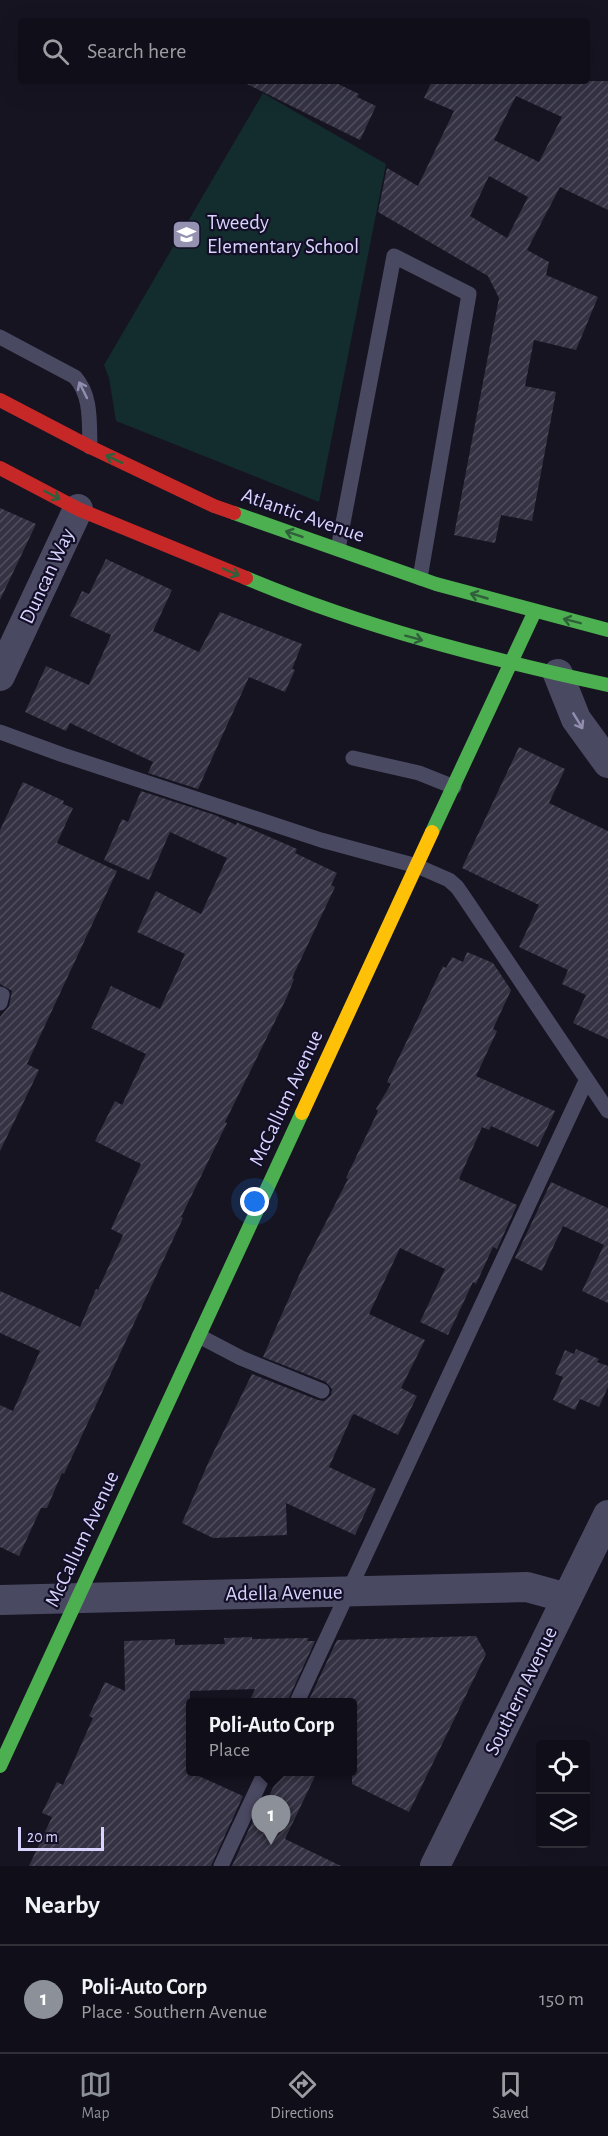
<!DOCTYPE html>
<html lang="en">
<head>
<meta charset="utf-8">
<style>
  body { margin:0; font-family:"Alegreya Sans",sans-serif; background:#1e1d26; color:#f1f3f6 }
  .controls { position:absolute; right:18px; bottom:18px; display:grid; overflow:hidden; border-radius:6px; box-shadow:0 6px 24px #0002 }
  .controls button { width:54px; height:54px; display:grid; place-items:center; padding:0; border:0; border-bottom:2px solid #302f38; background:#100f19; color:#f1f3f6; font:30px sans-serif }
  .scale { position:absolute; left:18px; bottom:15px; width:86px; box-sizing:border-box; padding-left:6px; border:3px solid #d9d4ff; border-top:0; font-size:16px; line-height:21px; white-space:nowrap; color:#d9d4ff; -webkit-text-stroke:4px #130f26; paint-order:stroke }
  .you { position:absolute; left:255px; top:1202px; width:21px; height:21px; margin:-15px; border:4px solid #fff; border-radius:50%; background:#1a73e8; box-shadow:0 0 0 9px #1a73e833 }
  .badge { display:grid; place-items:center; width:39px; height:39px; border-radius:50%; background:#8c9099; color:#fff; font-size:20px; font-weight:700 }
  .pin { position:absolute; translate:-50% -50px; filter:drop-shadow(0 2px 3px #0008) }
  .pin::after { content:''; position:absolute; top:32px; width:21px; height:18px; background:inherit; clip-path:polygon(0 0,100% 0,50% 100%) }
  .popup { position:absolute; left:186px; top:1698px; width:171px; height:78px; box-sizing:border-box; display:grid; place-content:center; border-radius:6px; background:#100f19; filter:drop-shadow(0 2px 4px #0005); font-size:20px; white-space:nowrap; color:#9c9ca2 }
  .popup b { font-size:22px; color:#f1f3f6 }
  .popup::after { content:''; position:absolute; left:50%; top:100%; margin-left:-12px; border:12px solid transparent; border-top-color:#100f19 }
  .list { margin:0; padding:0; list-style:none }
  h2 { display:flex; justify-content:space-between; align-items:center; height:78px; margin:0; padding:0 24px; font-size:26px }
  h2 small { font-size:20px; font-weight:400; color:#9c9ca2 }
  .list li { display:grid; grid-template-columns:39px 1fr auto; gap:18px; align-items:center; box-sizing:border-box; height:108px; padding:0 24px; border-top:2px solid #302f38 }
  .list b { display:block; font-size:22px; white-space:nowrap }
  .list p { margin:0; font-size:20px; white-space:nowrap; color:#9c9ca2 }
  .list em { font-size:20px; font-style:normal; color:#9c9ca2 }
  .icon { flex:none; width:33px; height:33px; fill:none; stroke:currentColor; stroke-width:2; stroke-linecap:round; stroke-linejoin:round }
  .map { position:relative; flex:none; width:608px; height:1866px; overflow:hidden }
  .search { position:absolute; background:#100f19; box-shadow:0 6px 24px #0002; left:18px; right:18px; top:18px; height:66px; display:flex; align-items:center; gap:15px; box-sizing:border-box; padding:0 21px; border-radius:6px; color:#9c9ca2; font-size:22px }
  .sheet { height:186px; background:#100f19 }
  nav { display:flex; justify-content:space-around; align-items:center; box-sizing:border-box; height:84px; border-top:2px solid #302f38; background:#100f19; font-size:16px; color:#9c9ca2 }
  nav a { display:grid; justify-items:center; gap:3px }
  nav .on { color:#8c9099 }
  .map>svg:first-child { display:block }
  .pitch { fill:#132c2d }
  .building { fill:url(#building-hatch); fill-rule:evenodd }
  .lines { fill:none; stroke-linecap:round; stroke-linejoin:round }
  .lane { stroke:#4a4962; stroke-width:15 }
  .street { stroke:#4a4962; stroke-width:30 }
  .fast { stroke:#4caf50; stroke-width:14 }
  .slow { stroke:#ffc107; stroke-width:14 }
  .jam { stroke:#c62828; stroke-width:14 }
  .oneway { stroke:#928eb0 }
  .oneway2 { stroke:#305f3b }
  .labels { text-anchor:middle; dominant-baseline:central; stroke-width:4.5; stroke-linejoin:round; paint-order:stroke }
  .poi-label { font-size:21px; fill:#d9d4ff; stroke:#130f26; text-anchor:start }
  .street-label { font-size:21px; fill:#d9d4ff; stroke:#130f26 }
</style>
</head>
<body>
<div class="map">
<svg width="608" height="1866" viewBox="0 0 608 1866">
  <defs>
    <pattern id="building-hatch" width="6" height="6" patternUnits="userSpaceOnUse" patternTransform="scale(1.5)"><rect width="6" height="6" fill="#343243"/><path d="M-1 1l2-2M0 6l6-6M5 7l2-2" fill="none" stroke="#514f5f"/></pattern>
  </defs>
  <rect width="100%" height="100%" fill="#161421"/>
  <path class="pitch" d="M263,93L386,164L319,502L116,421L109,378L104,365Z"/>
  <g class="building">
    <path d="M241,81H332L359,94L357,97L376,106L360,140Z"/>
    <path d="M432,81H608V210L560,187L527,250L549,262L546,275L598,297L576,350L534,340L525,386L556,392L532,521L501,515L495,543L454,535L499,298L488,276L378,212L387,168L418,186L454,111L424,98ZM516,96L562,117L539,162L494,140ZM489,176L528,197L507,238L470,216Z"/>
    <path d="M0,508L36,524L0,600Z"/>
    <path d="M106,559L172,590L153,631L199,652L220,612L302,644L292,669L295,670L285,692L249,677L198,789L148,773L153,762L70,723L66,731L25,712L46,666L89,685L111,635L70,616L82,591L89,594Z"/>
    <path d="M519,747L565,769L549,803L608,831V1039L573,1023L586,995L562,984L568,970L519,947L539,905L462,868Z"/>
    <path d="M23,782L64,801L63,804L73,808L57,843L117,871L27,1064L39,1070L0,1151V1017L9,1006L12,991L0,984V830Z"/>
    <path d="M141,791L215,815L236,825L237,822L240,824L297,849L295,853L337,873L331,885L335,887L292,978L294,979L287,997L225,1122L227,1123L181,1217L183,1218L64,1474L62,1473L47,1508H41L19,1556L0,1547V1405L13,1411L40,1351L0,1333V1291L80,1327L96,1289L98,1290L123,1235L111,1229L141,1164L95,1141L115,1101L122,1105L146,1054L91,1028L111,986L160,1009L185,954L137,932L156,891L201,914L227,858L170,832L149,880L104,860L122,819L128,822Z"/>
    <path d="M467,952L493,963L511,990L493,1029L497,1031L476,1076L555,1111L538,1147L491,1126L489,1130L482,1127L459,1179L517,1205L497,1249L493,1247L476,1284L473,1282L448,1335L420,1322L445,1269L400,1248L369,1314L425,1340L401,1388L417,1396L398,1435L354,1414L352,1416L329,1467L376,1489L355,1535L286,1503L287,1535L213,1538L182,1523L209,1461L252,1374L318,1400L324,1401L331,1395L332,1389L326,1382L263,1357L301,1271L348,1179L346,1178L378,1111L376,1109L391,1084L387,1082L443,966L446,968L452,957L463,962Z"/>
    <path d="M551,1182L608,1208V1303L582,1291L604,1245L563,1226L542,1271L515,1258Z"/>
    <path d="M576,1349L599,1359L597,1362L608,1366V1387L599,1407L580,1399L575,1410L553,1400L563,1377L555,1374L565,1350L574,1354Z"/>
    <path d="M476,1636L486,1654L409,1812L352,1784V1702H308L337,1640Z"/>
    <path d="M252,1637V1639L309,1638L307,1641H315L287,1702H249L255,1689L190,1691V1772L243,1796L211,1866H29L52,1817L42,1813L57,1782L63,1785L93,1718L89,1716L105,1682L125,1691L124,1641L175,1639V1645L225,1644L224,1638Z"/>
    <path d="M280,1772H317L285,1839L341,1866H232L261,1803L265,1805Z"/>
  </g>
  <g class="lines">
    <g class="lane">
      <path d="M0,337L75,377C92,396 89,423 90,447"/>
      <path d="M338,549L394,256L469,294L420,578"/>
      <path d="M0,732L63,755L321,840L417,866L449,880L457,887L464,897L608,1111"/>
      <path d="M353,758L419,773L454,787"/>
      <path d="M0,994L2,995L0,1003"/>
      <path d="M199,1336L241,1358L322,1391"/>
      <path d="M297,1702L586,1081"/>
      <path d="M221,1866L265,1772"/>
    </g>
    <g class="street">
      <path d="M558,674L576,719L608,763"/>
      <path d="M0,676L78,509"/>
      <path d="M0,1600L527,1587L567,1598"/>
      <path d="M435,1866L608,1515"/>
    </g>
    <g class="fast">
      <path d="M234,513L436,584L608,630"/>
      <path d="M246,578C363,627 484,658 608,685"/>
      <path d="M432,832L535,611"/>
      <path d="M0,1766L302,1113"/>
    </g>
    <path class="slow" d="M302,1113L432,832"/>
    <g class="jam">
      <path d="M0,400L90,447L214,506L234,513"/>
      <path d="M0,468L78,509L246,578"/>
    </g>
  </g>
  <defs><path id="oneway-shaft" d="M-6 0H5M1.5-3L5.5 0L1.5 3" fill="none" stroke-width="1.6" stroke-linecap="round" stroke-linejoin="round" transform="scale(1.5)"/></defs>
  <g class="oneway">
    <use href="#oneway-shaft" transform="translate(83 390) rotate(-116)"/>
    <use href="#oneway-shaft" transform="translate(578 721) rotate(59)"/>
  </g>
  <g class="oneway2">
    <use href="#oneway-shaft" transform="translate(114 459) rotate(-155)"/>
    <use href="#oneway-shaft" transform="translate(52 495) rotate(28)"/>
    <use href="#oneway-shaft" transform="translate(294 534) rotate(-161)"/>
    <use href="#oneway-shaft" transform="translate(231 572) rotate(23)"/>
    <use href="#oneway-shaft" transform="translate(479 596) rotate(-164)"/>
    <use href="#oneway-shaft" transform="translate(572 621) rotate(-166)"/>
    <use href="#oneway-shaft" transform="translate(414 638) rotate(15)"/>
  </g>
  <defs>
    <symbol id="school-square" viewBox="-11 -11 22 22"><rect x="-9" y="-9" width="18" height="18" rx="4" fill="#9591b1" stroke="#130f26"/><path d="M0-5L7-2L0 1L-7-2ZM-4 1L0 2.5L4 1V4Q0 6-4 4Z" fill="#fff"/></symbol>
  </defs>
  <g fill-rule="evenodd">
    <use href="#school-square" x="170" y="218" width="33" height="33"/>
  </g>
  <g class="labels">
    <g class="poi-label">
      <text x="207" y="222">Tweedy<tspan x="207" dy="24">Elementary School</tspan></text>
    </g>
    <g class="street-label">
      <text transform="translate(303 515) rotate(19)">Atlantic Avenue</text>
      <text transform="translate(47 576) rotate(-65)">Duncan Way</text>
      <text transform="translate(286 1098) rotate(-65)">McCallum Avenue</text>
      <text transform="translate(82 1539) rotate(-65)">McCallum Avenue</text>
      <text transform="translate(284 1593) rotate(-1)">Adella Avenue</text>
      <text transform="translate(521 1691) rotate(-64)">Southern Avenue</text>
    </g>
  </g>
</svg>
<div class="controls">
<button><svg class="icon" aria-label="locate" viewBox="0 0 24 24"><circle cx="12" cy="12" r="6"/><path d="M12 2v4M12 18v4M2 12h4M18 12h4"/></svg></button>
<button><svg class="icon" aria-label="layers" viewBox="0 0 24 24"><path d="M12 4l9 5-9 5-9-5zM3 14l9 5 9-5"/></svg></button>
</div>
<div class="scale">20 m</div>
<div class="you"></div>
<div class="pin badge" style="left:271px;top:1845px">1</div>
<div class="popup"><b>Poli-Auto Corp</b>Place</div>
<div class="search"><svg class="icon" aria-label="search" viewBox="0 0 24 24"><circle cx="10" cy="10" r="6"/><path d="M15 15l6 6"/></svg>Search here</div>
</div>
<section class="sheet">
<h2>Nearby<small></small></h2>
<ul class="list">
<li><span class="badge">1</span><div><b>Poli-Auto Corp</b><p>Place · Southern Avenue</p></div><em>150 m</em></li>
</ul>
</section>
<nav>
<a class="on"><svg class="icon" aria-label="map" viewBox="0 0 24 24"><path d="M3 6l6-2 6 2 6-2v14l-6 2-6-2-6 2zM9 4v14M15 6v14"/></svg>Map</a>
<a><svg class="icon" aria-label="directions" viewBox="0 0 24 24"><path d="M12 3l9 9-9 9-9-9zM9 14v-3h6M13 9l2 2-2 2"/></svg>Directions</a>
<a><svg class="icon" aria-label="saved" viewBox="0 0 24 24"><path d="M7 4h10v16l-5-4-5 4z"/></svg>Saved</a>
</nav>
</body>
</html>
